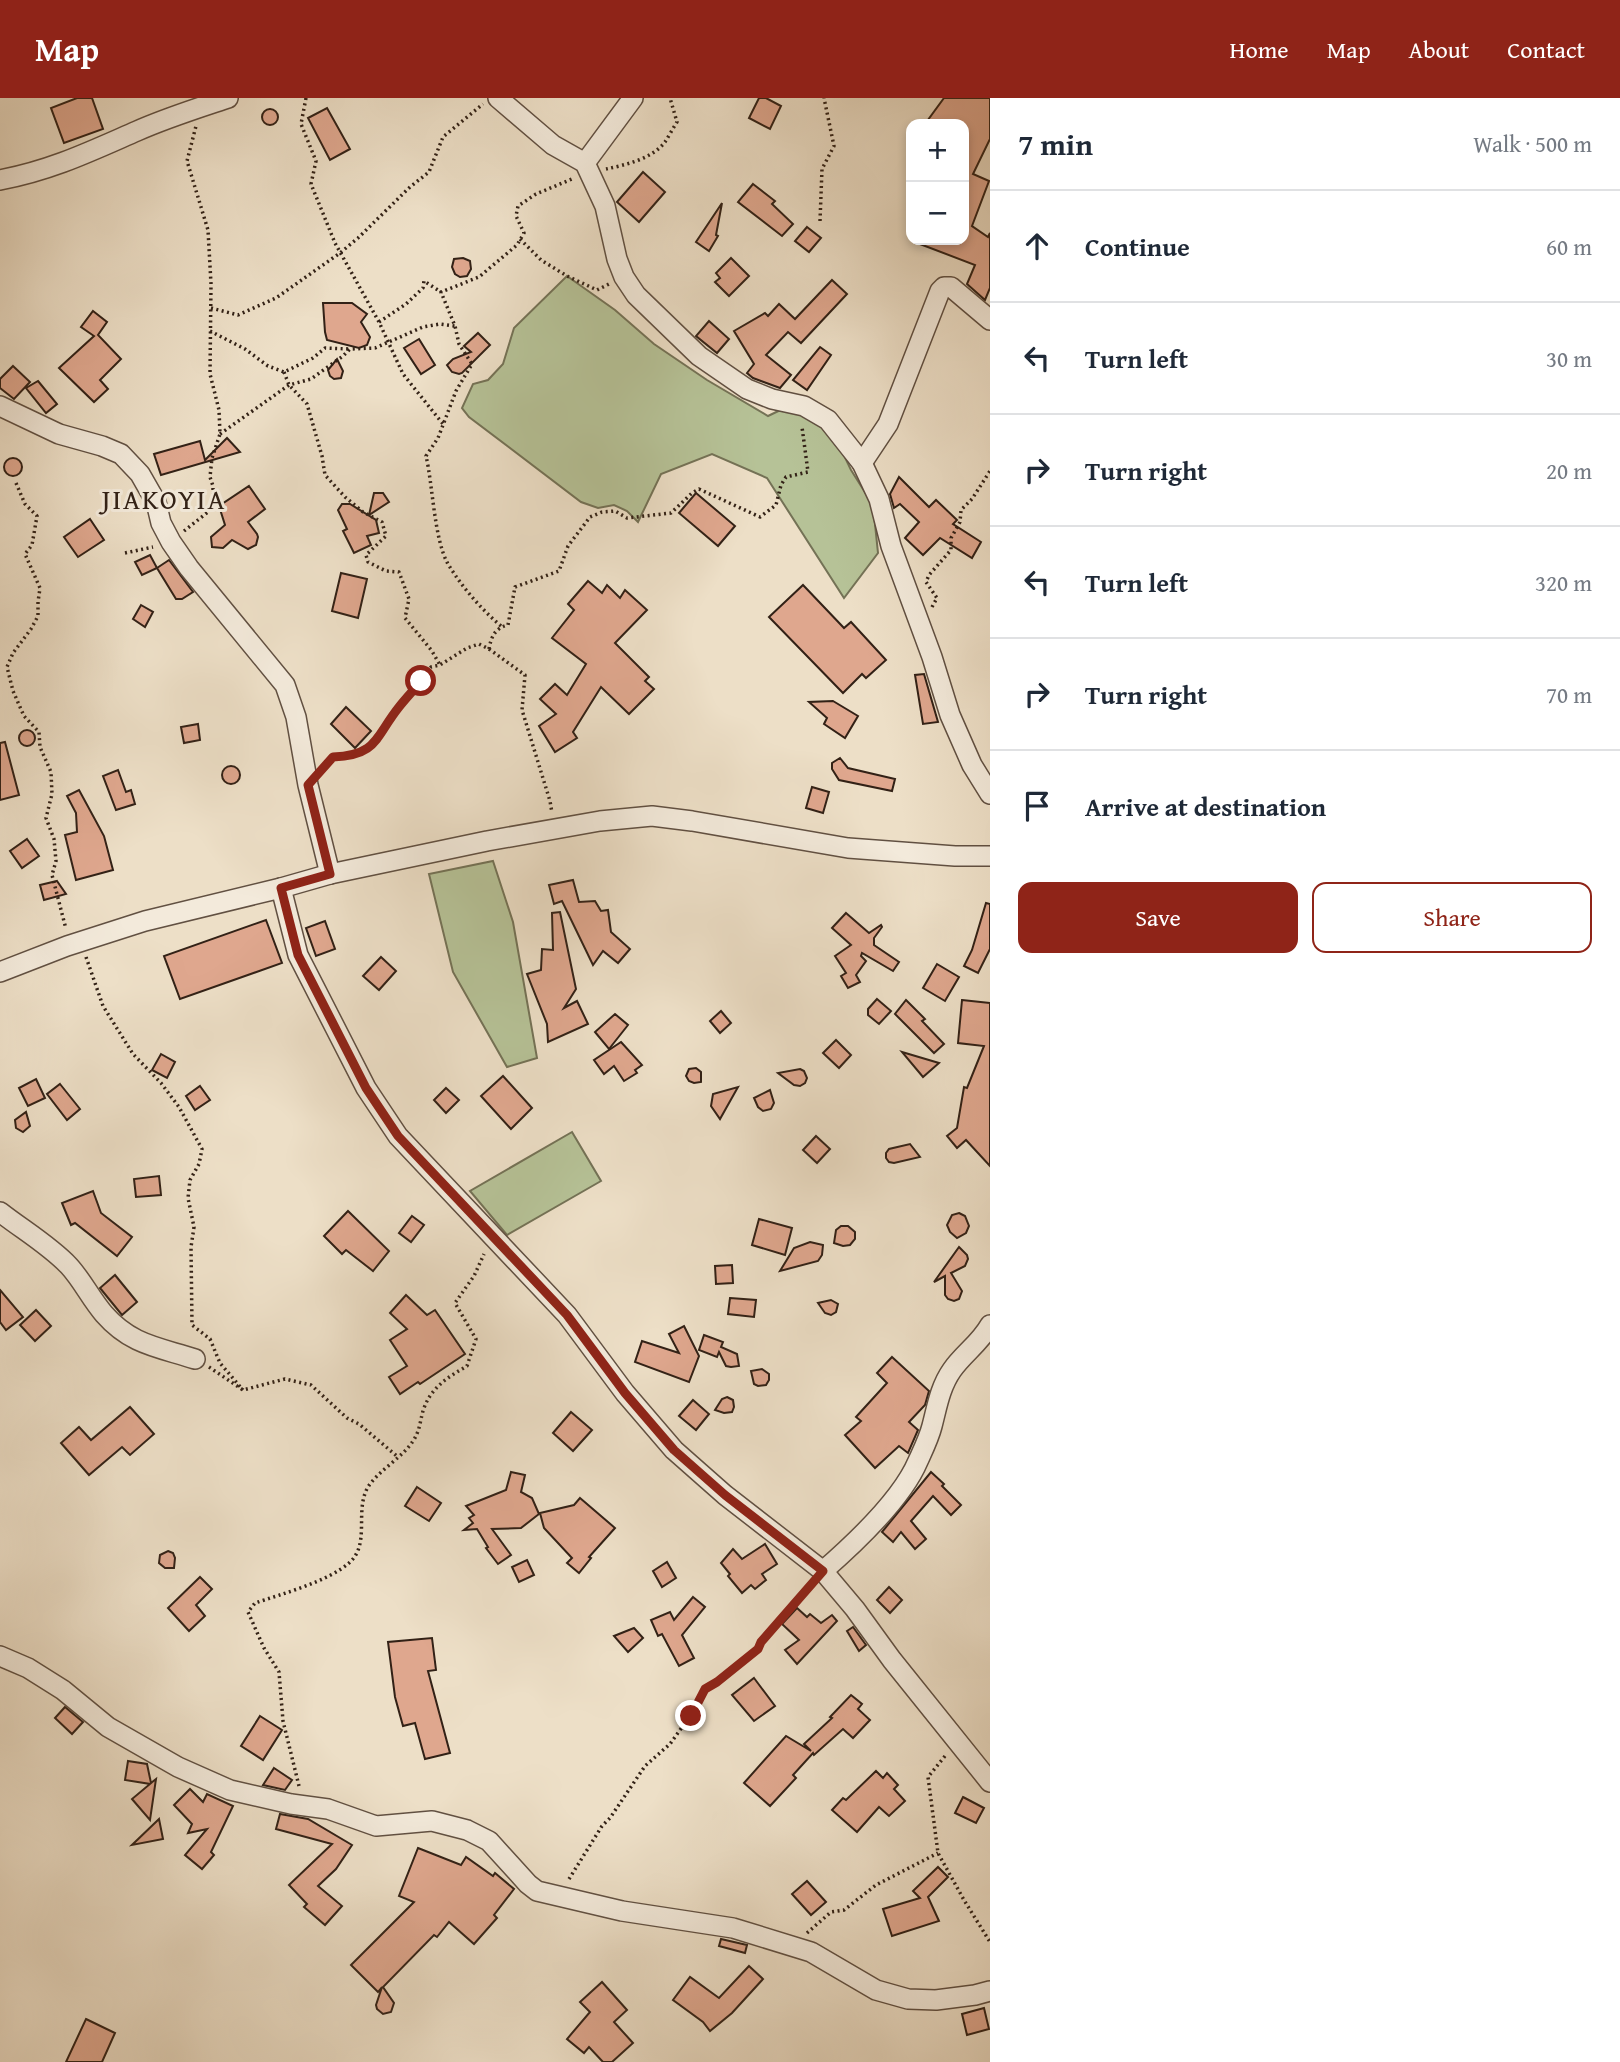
<!DOCTYPE html>
<html lang="en">
<head>
<meta charset="utf-8">
<style>
  body { margin:0; font-family:"Gentium Book Plus",serif; background:#f2f2f3; color:#1f2937 }
  .controls { position:absolute; right:21px; top:21px; display:grid; overflow:hidden; border-radius:14px; box-shadow:0 4px 10px #0003 }
  .controls button { width:63px; height:63px; display:grid; place-items:center; padding:0; border:0; border-bottom:2px solid #e0e1e3; background:#fff; color:#1f2937; font:35px sans-serif }
  .stop { position:absolute; width:21px; height:21px; margin:-16px; border:5px solid #8f2418; border-radius:50%; background:#fff }
  .stop.end { background:#8f2418; border-color:#fff; box-shadow:0 2px 7px #0008 }
  .list { margin:0; padding:0; list-style:none }
  h2 { display:flex; justify-content:space-between; align-items:center; height:91px; margin:0; padding:0 28px; font-size:30px }
  h2 small { font-size:23px; font-weight:400; color:#747a83 }
  .list li { display:grid; grid-template-columns:46px 1fr auto; gap:21px; align-items:center; box-sizing:border-box; height:112px; padding:0 28px; border-top:2px solid #e0e1e3 }
  .list b { display:block; font-size:26px; white-space:nowrap }
  .list em { font-size:23px; font-style:normal; color:#747a83 }
  .actions { display:flex; gap:14px; padding:21px 28px }
  .actions a { flex:1; padding:16px 0; border:2px solid #8f2418; border-radius:14px; text-align:center; font-size:24px; color:#8f2418 }
  .actions .main { background:#8f2418; color:#fff }
  .icon { flex:none; width:38px; height:38px; fill:none; stroke:currentColor; stroke-width:2; stroke-linecap:round; stroke-linejoin:round }
  .map { position:relative; flex:none; width:990px; height:1964px; overflow:hidden }
  header { display:flex; align-items:center; gap:42px; box-sizing:border-box; height:98px; padding:0 35px; background:#8f2418; color:#fff }
  header strong { font-size:33px }
  nav { display:flex; gap:38px; margin-inline-start:auto; font-size:24px }
  main { display:flex }
  aside { flex:1; background:#fff }
  .map>svg:first-child { display:block }
  .green { fill:#b6c297; stroke:#747256; stroke-width:2 }
  .building { fill:#dfa78e; stroke:#322116; stroke-width:2 }
  .lines { fill:none; stroke-linecap:round; stroke-linejoin:round }
  .minor-casing { stroke:#615042; stroke-width:22 }
  .path { stroke:#322116; stroke-width:3.5; stroke-dasharray:2 3.5; stroke-linecap:butt }
  .minor { stroke:#f3eadb; stroke-width:19 }
  .route { stroke:#8f2418; stroke-width:9 }
  .labels { text-anchor:middle; dominant-baseline:central; stroke-width:6; stroke-linejoin:round; paint-order:stroke }
  .quarter-label { font-size:28px; letter-spacing:2px; fill:#322116; stroke:#f3eadb }
</style>
</head>
<body>
<header>
<strong>Map</strong>
<nav><a>Home</a><a>Map</a><a>About</a><a>Contact</a></nav>
</header>
<main>
<div class="map">
<svg width="990" height="1964" viewBox="0 0 990 1964">
  <rect width="100%" height="100%" fill="#eddfc7"/>
  <filter id="stains"><feTurbulence type="fractalNoise" baseFrequency=".00286" numOctaves="4"/><feColorMatrix values="0 0 0 0 .2 0 0 0 0 .09 0 0 0 0 .02 0 0 0 .5 -.17"/></filter>
  <radialGradient id="worn" r=".72"><stop offset=".6" stop-color="#630" stop-opacity="0"/><stop offset="1" stop-color="#630" stop-opacity=".3"/></radialGradient>
  <g class="green">
    <path d="M567,178L615,212L654,246L707,282L768,318L793,306L830,328L851,372L873,407L878,455L844,500L767,380L712,356L661,376L638,424L627,413L614,407L598,410L581,404L469,319L462,310L473,286L488,282L503,266L514,230Z"/>
    <path d="M493,763L513,824L537,960L507,969L453,874L429,776Z"/>
    <path d="M572,1034L601,1083L507,1137L470,1093Z"/>
  </g>
  <g class="building">
    <path d="M77,0H92L103,31L64,45L51,10Z"/>
    <path d="M759,0H766L781,8L770,31L749,20Z"/>
    <path d="M944,0H990V41L973,76L989,83L972,128L988,139L990,135V190L985,202L967,186L975,167L912,143L964,142V26H925Z"/>
    <path d="M327,10L350,51L330,62L308,20Z"/>
    <circle cx="270" cy="19" r="8"/>
    <path d="M643,74L665,94L639,124L617,104Z"/>
    <path d="M753,86L775,103L772,106L793,126L782,138L738,104Z"/>
    <path d="M722,105L716,137L718,138L709,153L696,144Z"/>
    <path d="M807,129L821,140L809,154L795,143Z"/>
    <path d="M463,160L470,163L471,171L467,178L460,179L455,176L452,169L454,161Z"/>
    <path d="M731,160L749,178L729,198L715,184L720,180L716,175Z"/>
    <path d="M832,182L847,196L801,245L788,234L766,257L791,277L780,290L753,280L747,275L754,266L734,233L765,215L768,218L779,206L795,221Z"/>
    <path d="M323,205H352L367,216L361,224L370,239L367,247L359,250L327,242L325,234Z"/>
    <path d="M93,213L107,224L98,237L121,261L100,282L108,291L94,304L59,270L94,238L81,229Z"/>
    <path d="M709,223L729,241L717,255L696,238Z"/>
    <path d="M478,235L490,247L462,275L459,276L452,274L447,267L453,261L471,254L464,248Z"/>
    <path d="M419,241L435,267L421,276L404,250Z"/>
    <path d="M820,249L831,257L807,292L793,282Z"/>
    <path d="M337,261L343,273L341,280L334,281L330,278L328,272Z"/>
    <path d="M13,268L30,284L14,301L0,290V281Z"/>
    <path d="M38,283L57,306L46,315L26,290Z"/>
    <path d="M227,340L240,354L161,377L154,356L200,343L205,362Z"/>
    <circle cx="13" cy="369" r="9"/>
    <path d="M899,379L929,409L936,402L957,422L953,426L981,444L972,460L940,440L923,457L905,440L919,424L900,406L894,410L890,396Z"/>
    <path d="M249,388L265,411L248,424L257,436L258,439L256,447L248,451L232,442L223,450L212,449L211,439L225,427L219,408Z"/>
    <path d="M374,395H383L389,404L369,417Z"/>
    <path d="M696,395L735,428L718,448L679,415Z"/>
    <path d="M342,406H350L376,422L379,435L367,438L371,447L354,455L343,433L347,431L338,412Z"/>
    <path d="M90,421L104,442L78,459L64,439Z"/>
    <path d="M150,457L157,470L142,477L135,464Z"/>
    <path d="M169,462L193,494L182,501H176L157,470Z"/>
    <path d="M341,475L367,481L358,520L332,513Z"/>
    <path d="M588,483L602,495L607,487L620,500L625,492L647,512L615,545L649,579L645,583L654,591L629,616L601,589L573,634L577,640L555,654L539,628L556,616L540,601L555,586L567,597L586,566L552,540L574,512L568,506Z"/>
    <path d="M803,487L844,530L851,524L886,562L866,580L862,576L843,595L769,519Z"/>
    <path d="M141,507L153,514L145,529L133,521Z"/>
    <path d="M924,576L938,624L923,626L915,577Z"/>
    <path d="M833,603L858,618L845,640L824,626L827,620L809,604Z"/>
    <path d="M346,609L371,633L355,650L331,626Z"/>
    <path d="M198,626L200,642L184,645L181,629Z"/>
    <circle cx="27" cy="640" r="8"/>
    <path d="M5,644L19,697L0,702V645Z"/>
    <path d="M840,660L848,670L895,681L892,693L839,682L832,671V665Z"/>
    <circle cx="231" cy="677" r="9"/>
    <path d="M118,672L126,694L131,692L135,706L116,712L103,678Z"/>
    <path d="M812,689L829,694L823,715L806,710Z"/>
    <path d="M79,692L104,738L113,772L76,782L65,737L77,734L76,715L67,698Z"/>
    <path d="M27,741L39,758L22,770L10,753Z"/>
    <path d="M573,782L579,804L595,803L601,813L608,812L611,834L630,851L618,865L603,853L593,867L562,803L554,806L549,787Z"/>
    <path d="M57,783L66,796L44,802L40,787Z"/>
    <path d="M986,805L990,806V851L978,875L964,868L972,852Z"/>
    <path d="M560,814L576,891L564,910L577,903L588,926L548,944L547,926L527,876L541,872L542,851L553,852L552,815Z"/>
    <path d="M846,815L869,835L881,827L882,829L874,840V847L899,864L893,873L862,855L861,858L866,863L856,877L860,884L848,890L841,878L846,875L835,858L851,847L832,830Z"/>
    <path d="M266,822L282,865L180,901L164,858Z"/>
    <path d="M325,823L335,851L316,858L306,830Z"/>
    <path d="M381,859L396,873L379,892L363,878Z"/>
    <path d="M937,866L959,879L945,903L923,890Z"/>
    <path d="M877,901L891,913L879,926L868,917V911Z"/>
    <path d="M906,902L925,921L922,923L944,946L934,955L895,916Z"/>
    <path d="M962,902L990,905V1068L966,1042L957,1050L947,1038L957,1030L964,989L967,990L984,948L958,945Z"/>
    <path d="M721,913L731,925L720,935L710,923Z"/>
    <path d="M615,916L628,927L609,951L595,934Z"/>
    <path d="M836,942L851,957L839,970L823,955Z"/>
    <path d="M621,944L642,967L635,972L637,975L624,983L614,968L604,976L594,962Z"/>
    <path d="M902,954L939,965L923,979Z"/>
    <path d="M161,956L175,964L167,980L152,972Z"/>
    <path d="M696,970L701,974V984L694,985L689,983L686,978L689,971Z"/>
    <path d="M800,971L804,973L807,980L805,985L800,988L794,987L778,975Z"/>
    <path d="M503,978L532,1010L511,1031L481,998Z"/>
    <path d="M36,981L45,1000L28,1008L19,990Z"/>
    <path d="M60,986L80,1011L67,1022L47,996Z"/>
    <path d="M200,988L210,1002L195,1012L186,998Z"/>
    <path d="M738,989L720,1021L711,1008L713,996Z"/>
    <path d="M446,990L459,1002L446,1015L434,1002Z"/>
    <path d="M770,992L774,1005L771,1011L763,1013L758,1009L754,1000Z"/>
    <path d="M26,1014L30,1028L23,1034L16,1030L15,1022Z"/>
    <path d="M816,1038L830,1051L817,1065L803,1052Z"/>
    <path d="M910,1046L920,1059L894,1065L889,1064L886,1060V1055L889,1051Z"/>
    <path d="M159,1078L161,1097L136,1099L134,1081Z"/>
    <path d="M93,1093L101,1115L132,1139L117,1158L75,1125L71,1127L62,1105Z"/>
    <path d="M348,1113L389,1153L373,1173L346,1152L342,1156L324,1138Z"/>
    <path d="M959,1115L965,1118L969,1128L966,1135L957,1140L950,1134L947,1127L952,1117Z"/>
    <path d="M412,1118L424,1127L411,1144L399,1135Z"/>
    <path d="M759,1121L792,1130L785,1157L752,1147Z"/>
    <path d="M841,1128H848L855,1134V1141L850,1147L843,1148L834,1145L836,1132Z"/>
    <path d="M810,1144L823,1147L822,1157L818,1163L780,1173L794,1150Z"/>
    <path d="M959,1149L967,1157L968,1161L965,1168L951,1175L962,1193L959,1201L954,1203L948,1201L945,1197V1178L934,1184Z"/>
    <path d="M732,1167L733,1185L716,1186L715,1168Z"/>
    <path d="M115,1177L137,1204L122,1217L100,1190Z"/>
    <path d="M0,1192L23,1219L6,1232L0,1224Z"/>
    <path d="M406,1197L427,1217L435,1212L465,1256L420,1286L418,1284L400,1296L389,1279L407,1268L390,1242L407,1231L390,1215Z"/>
    <path d="M730,1200L756,1202L754,1219L728,1216Z"/>
    <path d="M831,1202L838,1206L836,1214L831,1217L825,1215L818,1205Z"/>
    <path d="M36,1212L51,1228L35,1243L20,1227Z"/>
    <path d="M684,1228L699,1258L689,1284L635,1264L642,1243L679,1255L669,1236Z"/>
    <path d="M704,1237L723,1244L721,1249L737,1256L739,1268L731,1269L726,1268L719,1254L717,1259L699,1252Z"/>
    <path d="M892,1259L929,1293L925,1307L909,1324L918,1332L908,1355L899,1348L875,1370L845,1337L861,1323L856,1319L887,1285L877,1275Z"/>
    <path d="M762,1271L769,1276V1282L766,1287L758,1288L754,1286L751,1273Z"/>
    <path d="M727,1299L733,1302L734,1309L732,1314L724,1315L715,1312L722,1301Z"/>
    <path d="M693,1302L709,1316L696,1332L679,1318Z"/>
    <path d="M130,1309L154,1336L130,1357L122,1349L89,1377L61,1345L79,1329L91,1342Z"/>
    <path d="M571,1314L592,1332L573,1353L553,1335Z"/>
    <path d="M511,1374L525,1377L521,1394L532,1400L539,1416L521,1430L492,1431L511,1457L498,1466L486,1450L488,1449L477,1431L464,1432L473,1425L469,1420L474,1417L466,1408L506,1392Z"/>
    <path d="M931,1374L944,1386L942,1388L961,1407L951,1417L933,1398L911,1423L926,1441L915,1451L901,1434L893,1444L882,1434Z"/>
    <path d="M417,1389L441,1405L429,1423L405,1408Z"/>
    <path d="M580,1400L615,1430L589,1459L591,1460L579,1475L567,1465L572,1460L544,1430L540,1415L574,1407Z"/>
    <path d="M765,1446L777,1466L762,1476L766,1482L755,1491L751,1487L742,1495L728,1478L730,1476L721,1465L733,1451L742,1461Z"/>
    <path d="M168,1453L173,1455L175,1460L174,1470H165L159,1465L160,1457Z"/>
    <path d="M527,1462L534,1477L519,1484L512,1469Z"/>
    <path d="M667,1464L676,1480L662,1489L653,1473Z"/>
    <path d="M200,1479L212,1491L196,1507L205,1518L189,1533L168,1510Z"/>
    <path d="M889,1489L902,1502L890,1515L877,1502Z"/>
    <path d="M693,1499L705,1509L682,1537L694,1560L679,1568L662,1536L658,1538L651,1522L670,1514L674,1522Z"/>
    <path d="M797,1510L807,1519L810,1516L821,1525L832,1517L837,1523L797,1566L785,1552L799,1542L782,1526Z"/>
    <path d="M853,1529L866,1547L859,1553L847,1533Z"/>
    <path d="M634,1530L643,1540L628,1554L614,1538Z"/>
    <path d="M432,1540L436,1572L428,1573L450,1655L425,1661L415,1625L403,1628L395,1599L388,1544Z"/>
    <path d="M754,1580L775,1608L754,1623L732,1597Z"/>
    <path d="M851,1597L862,1606L858,1611L870,1622L853,1640L843,1631L814,1657L813,1655L793,1677L796,1680L770,1708L744,1685L786,1638L811,1653L804,1646L832,1620L830,1619Z"/>
    <path d="M65,1609L83,1624L72,1636L55,1620Z"/>
    <path d="M260,1618L282,1632L263,1662L241,1648Z"/>
    <path d="M128,1663L147,1666L151,1685L156,1681L150,1722L132,1701L150,1686L125,1682Z"/>
    <path d="M274,1670L292,1682L285,1692L263,1687Z"/>
    <path d="M876,1673L883,1680L887,1675L898,1687L894,1691L905,1703L889,1718L879,1709L857,1734L832,1712L843,1700L846,1702Z"/>
    <path d="M190,1691L203,1704L207,1696L233,1708L211,1754L214,1757L202,1771L185,1757L207,1731L188,1735L192,1726L174,1707Z"/>
    <path d="M963,1699L984,1710L976,1725L955,1715Z"/>
    <path d="M280,1716L308,1721L352,1747L336,1771L318,1788L342,1808L325,1827L304,1809L307,1806L289,1787L332,1746L276,1731Z"/>
    <path d="M159,1721L163,1741L132,1747Z"/>
    <path d="M418,1750L461,1767L466,1759L493,1778L495,1775L514,1791L494,1817L497,1820L474,1846L449,1824L437,1839L434,1837L383,1889L394,1905L391,1914L383,1916L377,1911L376,1907L382,1889L378,1894L351,1867L414,1804L399,1798Z"/>
    <path d="M938,1769L948,1779L928,1799L939,1823L892,1838L883,1811L920,1800L913,1793Z"/>
    <path d="M807,1783L826,1804L811,1817L792,1796Z"/>
    <path d="M721,1841L747,1847L745,1855L719,1848Z"/>
    <path d="M749,1868L763,1881L732,1915L710,1933L703,1924L673,1902L690,1879L719,1900Z"/>
    <path d="M602,1884L627,1912L614,1924L633,1945L612,1964H603L589,1949L584,1955L567,1941L590,1914L580,1904Z"/>
    <path d="M984,1910L989,1931L967,1937L962,1916Z"/>
    <path d="M86,1921L115,1935L102,1964H66Z"/>
  </g>
  <g class="lines">
    <defs>
      <g id="minor">
        <path d="M498,0L553,47L585,65L605,108L617,161L624,179L636,197L699,258L747,291L772,301L804,308L828,322L862,365L879,401L891,448L932,559L950,617L972,667L990,696"/>
        <path d="M585,65L633,0"/>
        <path d="M0,82C52,72 89,54 137,33C166,20 198,10 228,0"/>
        <path d="M0,308L59,336L102,348L121,356L140,376L156,404L161,425L171,444L189,470L285,587L296,619L308,687L330,776"/>
        <path d="M862,365L888,326L940,193L944,189H951L990,222"/>
        <path d="M281,790L298,857L366,990L398,1038L567,1217L625,1295L674,1352L725,1397L823,1473L855,1511L892,1562L990,1684"/>
        <path d="M0,874L67,848L145,823L281,790L330,776L487,743L600,723L652,718L692,723L848,750L955,758H990"/>
        <path d="M0,1114C23,1132 49,1147 69,1168C82,1182 91,1201 104,1216C131,1247 158,1249 195,1261"/>
        <path d="M823,1473C854,1446 902,1401 918,1363C923,1352 929,1340 932,1328C937,1309 940,1289 952,1272C963,1256 980,1245 990,1227"/>
        <path d="M0,1558L28,1570L63,1592L108,1629L178,1669L230,1692L291,1706L328,1711L376,1728L432,1723L467,1732L489,1743L528,1786L537,1793L622,1813L733,1830L811,1854L876,1892L908,1901L936,1902L975,1897L990,1893"/>
      </g>
    </defs>
    <use href="#minor" class="minor-casing"/>
    <g class="path">
      <path d="M306,0L301,26L316,63L311,86L335,145L379,224L403,276L443,326"/>
      <path d="M606,71C625,67 652,61 665,44C669,38 673,30 677,24L670,0"/>
      <path d="M820,123L822,71L834,48L824,0"/>
      <path d="M520,141L541,162L567,178L597,192L609,186"/>
      <path d="M211,210L238,217L276,200L340,155L358,140L410,89L429,74L443,39L483,6"/>
      <path d="M379,224L406,206L423,190L424,183L441,194"/>
      <path d="M210,233L245,251L268,268L284,274L313,260L325,250L350,251"/>
      <path d="M284,274L289,287L307,306L322,358L325,377L345,399L363,414L382,424L386,438L366,457L368,464L386,473L399,474L409,501L405,520L432,553L440,567"/>
      <path d="M220,336L289,287L311,281L343,258L350,251L375,250L423,229L440,226L455,228"/>
      <path d="M16,385L25,406L37,418L32,447L25,456L40,490L38,504V518L31,531L13,555L7,569L13,593L24,618L39,634L40,649L51,674L52,696L46,720L54,741L56,763L52,777L66,831"/>
      <path d="M184,433L213,410V388L210,379L212,360L220,336L219,312L210,276L211,186L208,132L187,63L196,28"/>
      <path d="M125,455L153,449"/>
      <path d="M932,509L937,500L926,484L929,477L951,452V440L960,424L961,412L972,401L990,373"/>
      <path d="M501,528C480,510 462,489 448,466C434,441 433,388 426,358L438,340L456,293L472,266L459,246L455,228L441,194L479,179L517,147L524,135L516,118L518,108L536,96L572,81"/>
      <path d="M489,551L525,577L522,612L550,703L552,715"/>
      <path d="M323,670L333,659L353,658L371,649L399,609L431,569L440,567L467,550L479,546L489,551C491,539 495,530 508,527L515,489L559,473L568,448L590,419L602,414L615,413L627,420L671,415L692,395L699,391L760,419L776,407L781,387L786,379L808,374L802,329"/>
      <path d="M86,859L103,908L133,956L161,985L179,1009L202,1051L199,1066L190,1082L188,1100L194,1129L191,1149L192,1227L210,1241L220,1265L243,1292"/>
      <path d="M209,1269L243,1292L285,1281L311,1287L347,1320L359,1326L398,1359"/>
      <path d="M945,1658L928,1679L938,1755L964,1802L990,1844"/>
      <path d="M299,1688L283,1623L279,1574L264,1550L248,1514L255,1505C282,1496 329,1483 349,1465C371,1446 354,1413 368,1389C378,1373 403,1359 413,1343C420,1333 420,1323 423,1313C430,1290 448,1279 467,1268L476,1241L455,1205L474,1178L484,1156"/>
      <path d="M569,1781L602,1728L610,1720L645,1668L670,1646L690,1618L705,1591L717,1584L757,1551L761,1544L813,1485"/>
      <path d="M807,1835L831,1814L844,1812L876,1787L938,1755"/>
    </g>
    <use href="#minor" class="minor"/>
  </g>
  <g class="lines">
    <path class="route" d="M421,583C414,592 406,600 399,609C375,639 378,657 333,659L308,687L330,776L281,790L298,857L366,990L398,1038L567,1217L625,1295L674,1352L725,1397L823,1473L761,1544L758,1551L717,1584L705,1591L691,1618"/>
  </g>
  <g class="labels">
    <g class="quarter-label">
      <text x="164" y="400">JIAKOYIA</text>
    </g>
  </g>
  <rect width="100%" height="100%" filter="url(#stains)"/>
  <rect width="100%" height="100%" fill="url(#worn)"/>
</svg>
<div class="controls">
<button>+</button>
<button>−</button>
</div>
<div class="stop" style="left:421px;top:583px"></div>
<div class="stop end" style="left:691px;top:1618px"></div>
</div>
<aside>
<h2>7 min<small>Walk · 500 m</small></h2>
<ul class="list">
<li><svg class="icon" aria-label="ahead" viewBox="0 0 24 24"><path d="M12 20V5M6 11l6-6 6 6"/></svg><div><b>Continue</b></div><em>60 m</em></li>
<li><svg class="icon" aria-label="left" viewBox="0 0 24 24"><path d="M17 20v-9H6M10 6l-5 5 5 5"/></svg><div><b>Turn left</b></div><em>30 m</em></li>
<li><svg class="icon" aria-label="right" viewBox="0 0 24 24"><path d="M7 20v-9h11M14 6l5 5-5 5"/></svg><div><b>Turn right</b></div><em>20 m</em></li>
<li><svg class="icon" aria-label="left" viewBox="0 0 24 24"><path d="M17 20v-9H6M10 6l-5 5 5 5"/></svg><div><b>Turn left</b></div><em>320 m</em></li>
<li><svg class="icon" aria-label="right" viewBox="0 0 24 24"><path d="M7 20v-9h11M14 6l5 5-5 5"/></svg><div><b>Turn right</b></div><em>70 m</em></li>
<li><svg class="icon" aria-label="arrive" viewBox="0 0 24 24"><path d="M6 21V4h12l-3 4 3 4H6"/></svg><div><b>Arrive at destination</b></div></li>
</ul>
<div class="actions"><a class="main">Save</a><a>Share</a></div>
</aside>
</main>
</body>
</html>
